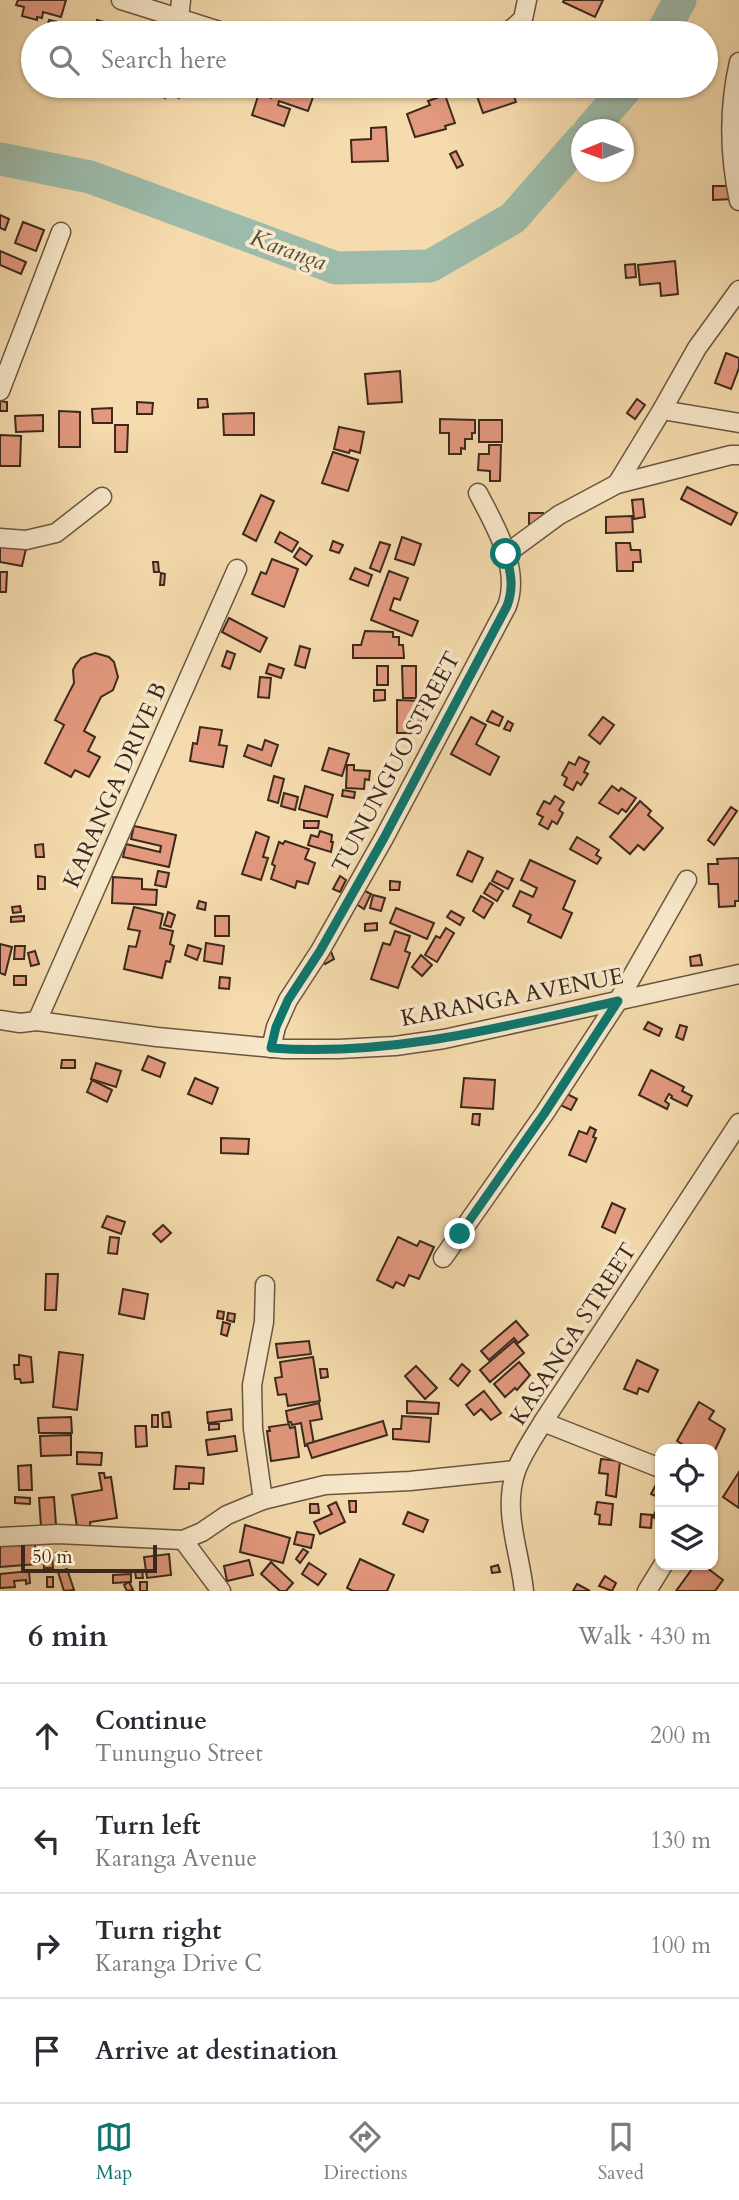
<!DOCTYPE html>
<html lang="en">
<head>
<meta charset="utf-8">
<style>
  body { margin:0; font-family:Cardo,serif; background:#f7f7f7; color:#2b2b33 }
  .controls { position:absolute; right:21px; bottom:21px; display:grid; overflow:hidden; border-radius:14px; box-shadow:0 2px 5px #0004 }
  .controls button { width:63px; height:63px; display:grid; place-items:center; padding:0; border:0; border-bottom:2px solid #e1e1e2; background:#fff; color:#2b2b33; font:35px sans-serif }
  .compass { position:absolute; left:571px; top:119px; width:63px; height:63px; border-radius:50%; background:#fff; box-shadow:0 2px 5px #0004; rotate:269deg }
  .scale { position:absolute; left:21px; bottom:18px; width:136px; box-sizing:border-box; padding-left:7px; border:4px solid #3c291c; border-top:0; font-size:19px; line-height:24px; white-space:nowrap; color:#3c291c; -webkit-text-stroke:5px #f8e8ca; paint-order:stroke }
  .stop { position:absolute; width:21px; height:21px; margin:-16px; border:5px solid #0f766e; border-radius:50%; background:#fff }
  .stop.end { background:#0f766e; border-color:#fff; box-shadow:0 2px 7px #0008 }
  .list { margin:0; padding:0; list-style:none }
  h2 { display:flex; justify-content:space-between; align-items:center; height:91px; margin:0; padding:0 28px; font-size:30px }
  h2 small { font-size:23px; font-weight:400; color:#7c7c81 }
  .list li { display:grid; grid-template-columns:46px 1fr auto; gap:21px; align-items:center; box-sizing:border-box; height:105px; padding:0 28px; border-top:2px solid #e1e1e2 }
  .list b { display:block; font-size:26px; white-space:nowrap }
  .list p { margin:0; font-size:23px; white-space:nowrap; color:#7c7c81 }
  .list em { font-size:23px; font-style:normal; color:#7c7c81 }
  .icon { flex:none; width:38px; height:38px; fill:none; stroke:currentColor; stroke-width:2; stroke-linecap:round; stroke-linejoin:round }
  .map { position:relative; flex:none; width:739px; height:1591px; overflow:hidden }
  .search { position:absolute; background:#fff; box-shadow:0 2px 5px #0004; left:21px; right:21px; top:21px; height:77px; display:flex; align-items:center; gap:18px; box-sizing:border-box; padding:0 24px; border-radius:38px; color:#7c7c81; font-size:26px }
  .sheet { height:511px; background:#fff }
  nav { display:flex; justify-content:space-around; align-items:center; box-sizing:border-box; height:98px; border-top:2px solid #e1e1e2; background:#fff; font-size:19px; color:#7c7c81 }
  nav a { display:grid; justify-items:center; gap:4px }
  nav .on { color:#0f766e }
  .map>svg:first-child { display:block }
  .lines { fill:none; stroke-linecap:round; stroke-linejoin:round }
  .river { stroke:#9cbbaa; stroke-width:33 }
  .building { fill:#e3997f; stroke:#3c291c; stroke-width:2 }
  .minor-casing { stroke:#6a5640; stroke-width:21 }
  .minor { stroke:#f8e8ca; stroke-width:18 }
  .route { stroke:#0f766e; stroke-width:9 }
  .labels { text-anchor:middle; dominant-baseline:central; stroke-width:7; stroke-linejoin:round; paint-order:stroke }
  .street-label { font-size:23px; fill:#3c291c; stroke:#f8e8ca }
  .water-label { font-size:24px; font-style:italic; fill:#544e40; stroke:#f8e8ca }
</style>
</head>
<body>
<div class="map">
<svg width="739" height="1591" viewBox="0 0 739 1591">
  <rect width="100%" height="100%" fill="#f5dbad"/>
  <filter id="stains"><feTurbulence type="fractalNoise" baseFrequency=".00286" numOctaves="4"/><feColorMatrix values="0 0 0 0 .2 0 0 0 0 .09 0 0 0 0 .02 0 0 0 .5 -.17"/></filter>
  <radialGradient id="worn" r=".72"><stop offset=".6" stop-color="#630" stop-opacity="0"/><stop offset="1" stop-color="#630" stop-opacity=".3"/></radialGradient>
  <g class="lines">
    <g class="river">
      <path d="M662,33L680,0"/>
      <path d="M590,130L628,86"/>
      <path d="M0,159L90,177L336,268L430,266L513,218L582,139"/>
    </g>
  </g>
  <g class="building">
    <path d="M18,0H66L61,17L43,12L42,18L37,17V20L22,16L24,7L16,5Z"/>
    <path d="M564,0H603L595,17L563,2Z"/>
    <path d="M49,20L63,23L61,33H46Z"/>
    <path d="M97,20L128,29L127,33H94Z"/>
    <path d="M546,23L558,33H537Z"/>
    <path d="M161,86H183L179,98L167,93L165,98L158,95Z"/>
    <path d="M275,86H317L308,111L279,101L278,105L290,109L284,126L252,115L259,93L271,98Z"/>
    <rect x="318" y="86" width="10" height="5"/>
    <path d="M506,86H510L516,102L483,113L477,96Z"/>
    <path d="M524,86H542L543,87L536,96Z"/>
    <path d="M445,95L455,123L445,126L446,129L415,137L407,114L430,105L428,101Z"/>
    <path d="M386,127L388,161L352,162L351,140L371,139V128Z"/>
    <path d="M456,151L463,165L457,168L450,154Z"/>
    <path d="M713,186H732V199L713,200Z"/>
    <path d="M0,215L9,219L5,230L0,228Z"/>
    <path d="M23,222L44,230L36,251L15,243Z"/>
    <path d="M0,251L26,262L21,274L0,265Z"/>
    <path d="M675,261L678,294L661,296L660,283L640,285L638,265Z"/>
    <path d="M635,264L636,277L626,278L625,265Z"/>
    <path d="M726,353L739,358V368L731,389L715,383Z"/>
    <path d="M400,371L402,402L368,404L365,374Z"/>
    <path d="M198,399H207L208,407L198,408Z"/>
    <path d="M637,399L645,405L635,419L627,413Z"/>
    <path d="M0,401L7,402V411H0Z"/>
    <path d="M137,402L153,403L152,414H137Z"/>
    <path d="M112,408V423H93L92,409Z"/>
    <path d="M59,411L80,412V447H59Z"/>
    <path d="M254,413V435H224L223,414Z"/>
    <path d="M43,415V431L16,432L15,416Z"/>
    <path d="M440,419L475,420V433H472V439H465V449L461,448V454H449V433H440Z"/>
    <rect x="479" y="420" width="23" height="22"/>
    <path d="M115,425H128L127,452H115Z"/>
    <path d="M339,427L364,432L360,453L350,450L349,453L334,449Z"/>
    <path d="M0,435L21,436L20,466H0Z"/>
    <path d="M489,445H501L500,481H490V471L478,470L479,454H489Z"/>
    <path d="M333,452L358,460L348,491L322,483Z"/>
    <path d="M687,487L737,513L731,525L681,499Z"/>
    <path d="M261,495L274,501L256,541L243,534Z"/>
    <path d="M643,499L645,517L634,519L632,500Z"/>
    <path d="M529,513H543V525L529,524Z"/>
    <path d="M632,516L633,532L606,533V517Z"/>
    <path d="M280,532L298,542L292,552L275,542Z"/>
    <path d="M402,537L421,544L414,565L395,559Z"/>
    <path d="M0,539L27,544L22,566L0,562Z"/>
    <path d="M333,541L343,545L339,553L330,550Z"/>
    <path d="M380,542L390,545L380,572L370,568Z"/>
    <path d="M616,543H630L631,550H640L641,562H633V571H617Z"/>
    <path d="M300,548L312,556L306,565L294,557Z"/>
    <path d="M272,559L298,569L284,607L252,594L261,572L266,574Z"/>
    <path d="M153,562H158L159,572H154Z"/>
    <path d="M355,568L372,575L368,586L350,579Z"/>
    <path d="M389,571L408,578L400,600L394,598L390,610L418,621L412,636L371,620Z"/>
    <path d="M0,572H7L6,592H0Z"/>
    <path d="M161,573L165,574L164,585H160Z"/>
    <path d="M229,618L267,638L260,652L222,632Z"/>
    <path d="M365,631L393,632V637H399V645H403L404,658H353V645H361Z"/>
    <path d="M300,646L310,649L305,668L295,665Z"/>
    <path d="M227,651L235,654L230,669L222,666Z"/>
    <path d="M95,653L109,657L114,662L118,677L113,690L101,697L84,731L95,737L88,751L100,757L89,777L75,770L71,777L45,763L64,725L55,720L74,683L73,670L76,664L81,658Z"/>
    <path d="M269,664L284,669L281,678L266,673Z"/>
    <rect x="377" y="666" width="11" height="19"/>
    <path d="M402,666H416V698H403Z"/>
    <path d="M260,677L271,678L269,698L258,697Z"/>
    <path d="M374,690H385V700L374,701Z"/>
    <path d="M397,700L423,701L422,726H412V733H397Z"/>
    <path d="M492,711L503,717L499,726L487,721Z"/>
    <path d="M471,717L486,725L476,744L499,757L490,775L451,754Z"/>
    <path d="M603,717L614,725L600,744L589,735Z"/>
    <path d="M508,721L513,724L510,731L504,729Z"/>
    <path d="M200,727L222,730L219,745L227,746L223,767L190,761L193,743L197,744Z"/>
    <path d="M265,740L278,745L271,766L244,756L248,745L262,750Z"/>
    <path d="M329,748L349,754L342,776L322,770Z"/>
    <path d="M579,757L589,762L584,772L588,774L581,785L577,782L573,790L564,785L567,778L562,775L569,762L575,765Z"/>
    <path d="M347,765H354V770L370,771L369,780L365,779L364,789L346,788Z"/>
    <path d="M274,776L284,779L278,803L268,800Z"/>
    <path d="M305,786L333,795L327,817L299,809Z"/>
    <path d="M612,786L619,791L621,788L636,798L626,812L622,809L618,814L599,803Z"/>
    <path d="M343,790L355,792L354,798L342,796Z"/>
    <path d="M284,793L298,797L295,810L281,806Z"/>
    <path d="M555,796L564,802L559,810L563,813L557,824L552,821L548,829L539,824L543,817L537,814L544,801L550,804Z"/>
    <path d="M640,801L651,811L648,815L663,828L644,850L638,845L630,854L610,837Z"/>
    <path d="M731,807L737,811L714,845L708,840Z"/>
    <path d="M304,821H319L318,828H304Z"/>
    <path d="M134,826L176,835L169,867L123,857L126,844L160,852L161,846L131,839Z"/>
    <path d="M320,831L332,835L331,842H333L331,852L308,845L311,835L318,837Z"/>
    <path d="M256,832L269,837L263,857L268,858L261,880L242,874Z"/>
    <path d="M577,837L599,850L596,855L601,858L597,864L570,849Z"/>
    <path d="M285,841L309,849L305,859L315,863L308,884L297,881L295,888L271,879L275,866L272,864L279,842L283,844Z"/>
    <path d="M43,844L44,857H36L35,845Z"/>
    <path d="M468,851L483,858L472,882L457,875Z"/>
    <path d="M739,858V901H735V906L719,907L718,884H709L708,864H718L717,859Z"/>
    <path d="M530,860L575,881L563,909L572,913L561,938L528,922L531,915L513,906L520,891L533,897L537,888L521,880Z"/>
    <path d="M158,871L169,873L166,887L155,885Z"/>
    <path d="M497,871L513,879L508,889L492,881Z"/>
    <path d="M38,876L45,877V889H38Z"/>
    <path d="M340,876L346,880L340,892L333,889Z"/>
    <path d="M113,877L142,879V889L157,890L156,905L112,903Z"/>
    <path d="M390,881L400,882L399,890H390Z"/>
    <path d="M490,883L503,891L497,901L484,893Z"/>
    <path d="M363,890L371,894L364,909L356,904Z"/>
    <path d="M373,895L385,898L381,911L370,908Z"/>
    <path d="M481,896L493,903L484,918L473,911Z"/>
    <path d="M199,901L206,903L205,910L197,908Z"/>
    <path d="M20,906L21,912L13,913L12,907Z"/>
    <path d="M134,907L163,914L160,928L173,931L170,944L174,946L170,962L166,961L162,978L124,969L129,946L136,947L140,931L128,929Z"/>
    <path d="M396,908L434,923L427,939L390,923Z"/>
    <path d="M451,911L464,918L460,925L447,917Z"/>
    <path d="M168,912L175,915L171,927L164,925Z"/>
    <path d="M24,916V921L11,922V917Z"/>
    <rect x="215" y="916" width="14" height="20"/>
    <path d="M377,923V930L365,931V924Z"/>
    <path d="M446,928L454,933L437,962L425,955L436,936L440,938Z"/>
    <path d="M395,931L410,936L405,951L410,953L398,988L371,979L383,943L390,945Z"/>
    <path d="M206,943L224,946L222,964L204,961Z"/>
    <path d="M0,944L12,947L5,975L0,973Z"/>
    <path d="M188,945L201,949L197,960L185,955Z"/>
    <path d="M15,946H25L24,959H14Z"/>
    <path d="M329,947L334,959L325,964L319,952Z"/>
    <path d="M35,951L39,964L31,966L28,953Z"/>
    <path d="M421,955L432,965L422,976L412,967Z"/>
    <path d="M700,955L702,965L691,966L690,957Z"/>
    <rect x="14" y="976" width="12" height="9"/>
    <path d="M220,977L230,978L229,989L219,988Z"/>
    <path d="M648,1022L662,1029L659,1036L644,1029Z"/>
    <path d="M680,1025L687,1027L683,1040L676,1037Z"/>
    <path d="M148,1056L165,1063L160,1077L142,1070Z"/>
    <path d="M62,1060H75V1068H61Z"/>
    <path d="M96,1063L121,1071L116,1087L91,1079Z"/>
    <path d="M651,1070L684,1087L682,1091L692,1096L687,1106L671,1098L672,1096L669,1094L665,1101L669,1104L667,1109L639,1095Z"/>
    <path d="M195,1078L218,1088L212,1104L188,1094Z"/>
    <path d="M464,1078L495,1080L493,1109L461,1107Z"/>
    <path d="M92,1080L112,1090L107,1102L87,1092Z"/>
    <path d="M563,1092L577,1099L571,1110L558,1104Z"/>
    <path d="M473,1114H480L479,1125L472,1124Z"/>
    <path d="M590,1127L596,1130L593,1137L596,1138L586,1162L569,1155L579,1131L587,1134Z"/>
    <path d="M221,1138L249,1139L248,1154L221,1153Z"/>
    <path d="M612,1203L625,1209L615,1233L602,1227Z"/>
    <path d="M107,1216L125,1222L121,1234L102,1227Z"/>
    <path d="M163,1225L171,1233L161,1242L153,1234Z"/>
    <path d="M110,1237L119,1238L117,1254L108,1253Z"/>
    <path d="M398,1237L417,1246L420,1241L434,1247L419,1279L409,1275L404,1286L396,1282L393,1288L377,1280Z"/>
    <path d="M46,1274H58L56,1310H45Z"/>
    <path d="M123,1289L148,1294L144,1319L119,1314Z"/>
    <path d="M218,1311L224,1312L223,1319L217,1318Z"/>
    <path d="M228,1313L235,1314L234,1322L227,1320Z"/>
    <path d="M516,1321L528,1335L518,1343L514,1338L489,1360L481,1351Z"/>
    <path d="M223,1322L230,1324L227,1336L221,1334Z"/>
    <path d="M309,1341L311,1354L278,1358L276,1344Z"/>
    <path d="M514,1341L524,1353L490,1382L480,1370Z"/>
    <path d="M59,1352L83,1355L77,1410L53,1407Z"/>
    <path d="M19,1355L31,1357L33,1382L21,1383L20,1379H15L14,1365H19Z"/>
    <path d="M313,1357L320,1401L288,1406L286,1394L278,1395L275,1378L282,1377L280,1362Z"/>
    <path d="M637,1360L658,1370L648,1392L639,1388L637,1394L624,1389Z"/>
    <path d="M519,1362L530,1375L517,1390L515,1388L505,1397L494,1384Z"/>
    <path d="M462,1364L470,1371L458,1386L450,1379Z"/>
    <path d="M416,1366L437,1388L425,1399L405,1376Z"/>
    <path d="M320,1369H327L328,1377L321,1378Z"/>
    <path d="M484,1391L501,1413L491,1420L481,1409L474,1415L466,1405Z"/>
    <path d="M407,1401L439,1403L438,1414L407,1413Z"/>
    <path d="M699,1402L714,1411L709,1419L725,1429L713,1454V1449H690L677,1441Z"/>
    <path d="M319,1403L322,1419L310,1421L314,1444L305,1446L301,1423L292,1425L291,1422H288L286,1411Z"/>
    <path d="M231,1409L232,1420L208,1423L207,1412Z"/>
    <path d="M169,1412L171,1427H163L162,1413Z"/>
    <rect x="152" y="1415" width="6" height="12"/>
    <path d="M402,1416L431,1418L429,1442L393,1439V1429H401Z"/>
    <path d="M71,1417L72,1433H39L38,1418Z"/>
    <path d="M383,1421L387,1435L312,1458L307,1444Z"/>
    <path d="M209,1424H219V1429L209,1430Z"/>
    <path d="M289,1424L290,1428L295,1427L299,1457L271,1461L267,1431H270L269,1427Z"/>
    <path d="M135,1426H146L147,1446L136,1447Z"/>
    <path d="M71,1435V1455L41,1456L40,1436Z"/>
    <path d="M235,1436L237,1451L208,1455L206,1440Z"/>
    <path d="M77,1452L102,1453L101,1465L77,1464Z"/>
    <path d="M601,1459L620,1461L616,1497L606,1495L608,1474L599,1473Z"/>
    <path d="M31,1465L32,1490H19L18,1466Z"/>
    <path d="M176,1466L204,1468L203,1484L189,1483V1489H174Z"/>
    <path d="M739,1472V1508L723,1497Z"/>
    <path d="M99,1473H104L105,1478L111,1477L117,1518L90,1522L91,1531L78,1533L72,1495L102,1490Z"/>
    <path d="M660,1477V1498L651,1494Z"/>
    <path d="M15,1497L30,1498V1504L15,1503Z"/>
    <path d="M54,1497L56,1525L41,1526L39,1498Z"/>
    <path d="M349,1501H356V1512H350Z"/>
    <path d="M336,1502L345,1522L320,1534L314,1522L332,1514L328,1506Z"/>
    <path d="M597,1502L613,1504L611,1525L599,1524L600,1515L595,1514Z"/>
    <path d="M660,1502V1521L653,1517Z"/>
    <path d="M310,1504H318L319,1513H310Z"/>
    <path d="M408,1512L428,1520L423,1532L403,1524Z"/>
    <path d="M641,1514L652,1515L651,1528L640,1527Z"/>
    <path d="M245,1525L290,1538L283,1563L240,1552Z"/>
    <path d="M297,1532L314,1535L311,1548L294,1544Z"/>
    <path d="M34,1538L37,1564L0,1567V1542Z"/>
    <path d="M303,1549L308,1552L300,1563L296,1559Z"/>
    <path d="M67,1552L68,1556L57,1557L56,1553Z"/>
    <path d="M43,1553H52L53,1568H44Z"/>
    <path d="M169,1554L171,1575L147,1578L144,1557Z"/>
    <path d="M71,1558V1564L63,1565V1559Z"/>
    <path d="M360,1559L394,1575L387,1591H353L347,1588Z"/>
    <path d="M249,1560L253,1575L227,1581L224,1566Z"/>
    <path d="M271,1562L293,1583L286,1591H280L261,1574Z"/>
    <path d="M309,1563L326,1574L318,1585L302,1574Z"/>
    <path d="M498,1565L500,1572L492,1573L491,1567Z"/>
    <path d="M695,1565H703L723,1580L715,1591H676Z"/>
    <path d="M67,1569L74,1590L64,1591L58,1572Z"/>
    <path d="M142,1570L143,1578H136L135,1571Z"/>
    <path d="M29,1571L30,1583L26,1584V1580L14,1581L15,1587L0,1588V1574Z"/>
    <path d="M131,1574V1582L113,1583V1575Z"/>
    <path d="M605,1576L616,1583L612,1591L599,1586Z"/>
    <rect x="47" y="1577" width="6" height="10"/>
    <path d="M129,1582L133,1590L127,1591L124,1585Z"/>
    <rect x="140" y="1582" width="7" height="9"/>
    <path d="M577,1584L590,1591H573Z"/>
  </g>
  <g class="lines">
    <defs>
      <g id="minor">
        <path d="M121,0L226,33"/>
        <path d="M179,19L181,0"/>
        <path d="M507,33L523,19L527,0"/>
        <path d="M739,62C728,110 729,154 739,201"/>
        <path d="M0,391L61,232"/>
        <path d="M662,410L739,423"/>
        <path d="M617,484L662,410L697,348L739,290"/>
        <path d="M0,538L26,540L56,533L102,497"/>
        <path d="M506,554L559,515L617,484L731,455H739"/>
        <path d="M0,1020L20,1023L37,1021L157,1037L284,1049H339L395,1046L444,1039L739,974"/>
        <path d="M37,1021L237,569"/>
        <path d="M271,1048L276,1027L288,1000L320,951L384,838L507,606C521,568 495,526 478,493"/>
        <path d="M443,1258L544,1114L618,1001L687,880"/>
        <path d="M543,1422L660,1468"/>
        <path d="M263,1500L253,1429L252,1385L264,1322L265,1285"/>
        <path d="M0,1537L58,1534L183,1540L202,1532L227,1515L263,1500L325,1485L410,1481L516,1470"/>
        <path d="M183,1540L221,1591"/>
        <path d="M524,1591C520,1551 502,1511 516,1471C522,1454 534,1437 543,1422L739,1123"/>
        <path d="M647,1591L663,1565"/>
      </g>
    </defs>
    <use href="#minor" class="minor-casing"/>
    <use href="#minor" class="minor"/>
  </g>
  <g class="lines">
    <path class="route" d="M460,1234L544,1114L618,1001C503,1027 389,1057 271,1048L276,1027L288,1000L320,951L384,838L507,606C514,587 511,574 506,554"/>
  </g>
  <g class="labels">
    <g class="street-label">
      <text transform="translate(396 762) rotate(-62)">TUNUNGUO STREET</text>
      <text transform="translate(115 785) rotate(-66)">KARANGA DRIVE B</text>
      <text transform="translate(512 997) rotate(-11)">KARANGA AVENUE</text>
      <text transform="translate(573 1334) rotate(-57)">KASANGA STREET</text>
    </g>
    <g class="water-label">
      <text transform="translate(288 250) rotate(20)">Karanga</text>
    </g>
  </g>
  <rect width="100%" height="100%" filter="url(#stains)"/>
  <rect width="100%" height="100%" fill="url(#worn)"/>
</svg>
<div class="controls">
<button><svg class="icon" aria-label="locate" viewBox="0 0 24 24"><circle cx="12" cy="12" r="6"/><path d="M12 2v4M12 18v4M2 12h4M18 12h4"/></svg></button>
<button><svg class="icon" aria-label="layers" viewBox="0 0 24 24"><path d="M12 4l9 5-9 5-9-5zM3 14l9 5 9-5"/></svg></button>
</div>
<svg class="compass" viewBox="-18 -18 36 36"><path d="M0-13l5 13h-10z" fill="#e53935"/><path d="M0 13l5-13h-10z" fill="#7c7c81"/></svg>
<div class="scale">50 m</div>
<div class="stop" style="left:506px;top:554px"></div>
<div class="stop end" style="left:460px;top:1234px"></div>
<div class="search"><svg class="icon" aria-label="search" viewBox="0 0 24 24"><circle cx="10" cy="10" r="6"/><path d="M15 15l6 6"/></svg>Search here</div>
</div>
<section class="sheet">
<h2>6 min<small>Walk · 430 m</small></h2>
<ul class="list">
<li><svg class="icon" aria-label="ahead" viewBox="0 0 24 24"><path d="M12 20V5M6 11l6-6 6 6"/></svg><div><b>Continue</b><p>Tununguo Street</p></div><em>200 m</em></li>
<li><svg class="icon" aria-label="left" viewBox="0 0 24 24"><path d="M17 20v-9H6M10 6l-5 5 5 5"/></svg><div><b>Turn left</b><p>Karanga Avenue</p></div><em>130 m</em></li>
<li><svg class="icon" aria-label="right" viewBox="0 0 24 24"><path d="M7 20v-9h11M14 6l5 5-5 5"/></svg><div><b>Turn right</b><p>Karanga Drive C</p></div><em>100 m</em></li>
<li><svg class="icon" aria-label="arrive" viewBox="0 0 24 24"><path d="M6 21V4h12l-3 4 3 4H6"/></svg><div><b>Arrive at destination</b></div></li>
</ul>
</section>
<nav>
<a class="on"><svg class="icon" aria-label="map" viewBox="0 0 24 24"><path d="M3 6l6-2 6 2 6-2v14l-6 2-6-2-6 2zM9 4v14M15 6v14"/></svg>Map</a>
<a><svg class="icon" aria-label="directions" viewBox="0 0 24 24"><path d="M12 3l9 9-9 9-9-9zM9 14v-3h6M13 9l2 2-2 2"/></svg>Directions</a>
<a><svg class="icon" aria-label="saved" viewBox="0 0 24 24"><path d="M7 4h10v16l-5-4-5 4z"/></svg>Saved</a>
</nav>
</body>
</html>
